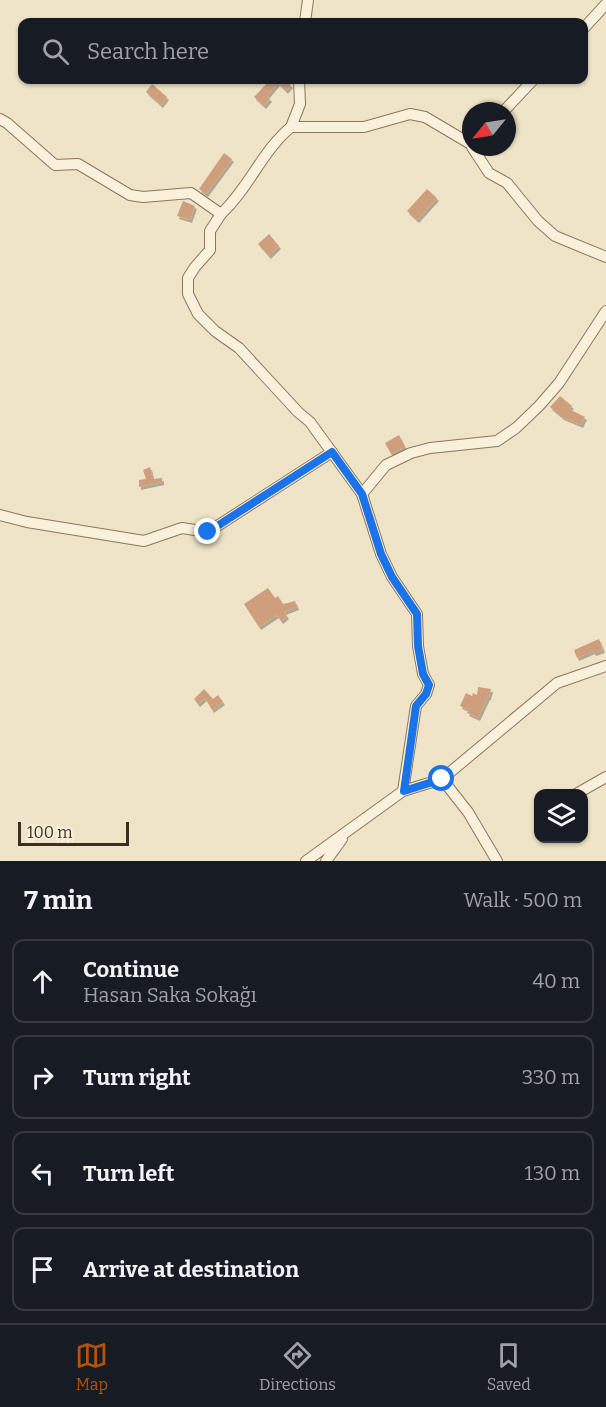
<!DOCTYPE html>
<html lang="en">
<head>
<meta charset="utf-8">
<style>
  body { margin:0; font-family:Bitter,serif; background:#242831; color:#f1f3f6 }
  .controls { position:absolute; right:18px; bottom:18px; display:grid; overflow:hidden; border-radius:12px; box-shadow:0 2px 4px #0004 }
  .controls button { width:54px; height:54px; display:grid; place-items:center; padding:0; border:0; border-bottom:2px solid #363941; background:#171b24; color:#f1f3f6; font:30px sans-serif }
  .compass { position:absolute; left:462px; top:102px; width:54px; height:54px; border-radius:50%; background:#171b24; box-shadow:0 2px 4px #0004; rotate:240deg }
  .scale { position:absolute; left:18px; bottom:15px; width:111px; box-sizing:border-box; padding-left:6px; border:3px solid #3d2e20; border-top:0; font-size:16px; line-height:21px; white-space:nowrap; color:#3d2e20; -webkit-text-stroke:4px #f7eed8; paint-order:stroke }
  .stop { position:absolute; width:18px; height:18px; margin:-14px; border:4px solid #1a73e8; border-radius:50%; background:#fff }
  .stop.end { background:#1a73e8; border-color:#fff; box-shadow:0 2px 6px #0008 }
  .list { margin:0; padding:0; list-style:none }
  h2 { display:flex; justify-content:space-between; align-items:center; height:78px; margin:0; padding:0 24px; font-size:26px }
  h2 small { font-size:20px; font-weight:400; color:#9ea1a6 }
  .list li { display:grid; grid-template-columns:39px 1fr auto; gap:18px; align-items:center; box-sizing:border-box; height:84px; margin:0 12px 12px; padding:0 12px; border:2px solid #363941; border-radius:12px }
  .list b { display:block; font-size:22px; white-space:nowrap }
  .list p { margin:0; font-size:20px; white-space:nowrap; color:#9ea1a6 }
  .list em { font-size:20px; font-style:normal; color:#9ea1a6 }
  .icon { flex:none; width:33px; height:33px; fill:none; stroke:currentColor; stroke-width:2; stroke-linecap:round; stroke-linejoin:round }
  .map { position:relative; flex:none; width:606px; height:861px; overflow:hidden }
  .search { position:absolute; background:#171b24; box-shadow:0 2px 4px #0004; left:18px; right:18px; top:18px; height:66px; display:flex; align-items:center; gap:15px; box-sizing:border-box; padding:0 21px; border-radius:12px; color:#9ea1a6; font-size:22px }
  .sheet { height:462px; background:#171b24 }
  nav { display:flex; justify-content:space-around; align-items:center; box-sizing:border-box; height:84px; border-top:2px solid #363941; background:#171b24; font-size:16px; color:#9ea1a6 }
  nav a { display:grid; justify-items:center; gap:3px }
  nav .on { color:#b45309 }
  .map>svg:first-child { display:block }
  .building { fill:#cf9f7d; filter:url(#shadow) }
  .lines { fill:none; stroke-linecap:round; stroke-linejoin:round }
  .minor-casing { stroke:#8d765c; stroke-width:12 }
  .minor { stroke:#faf1dc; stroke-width:10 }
  .route { stroke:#1a73e8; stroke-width:8 }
</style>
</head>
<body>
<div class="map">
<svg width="606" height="861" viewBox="0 0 606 861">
  <defs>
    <filter id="shadow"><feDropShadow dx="2" dy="3" stdDeviation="0" flood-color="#0004"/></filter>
  </defs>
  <rect width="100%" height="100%" fill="#f0e4c8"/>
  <g class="building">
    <path d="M270,80H285L291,85L286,91L278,83L267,96L270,99L264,106L254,97Z"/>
    <path d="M152,84L167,97L161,105L146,92Z"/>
    <path d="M224,153L232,159L206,194L199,189Z"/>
    <path d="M427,189L437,198L417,220L407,211Z"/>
    <path d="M183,201L195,206L190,220L177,216Z"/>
    <path d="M269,234L279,246L269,256L258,244Z"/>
    <path d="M560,396L572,406L569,409L585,417L581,425L562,417L550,407Z"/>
    <path d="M399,435L405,447L391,454L385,443Z"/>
    <path d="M150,467L153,479L162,478V482L139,487V480L146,479L143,470Z"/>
    <path d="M268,588L275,598L278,596L283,604L295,601L297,607L284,612L287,616L281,621L277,615L259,627L244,604Z"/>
    <path d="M599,639L603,650L594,653L593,651L577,658L574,650Z"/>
    <path d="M478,687L491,689L489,697H488L478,718L467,713L469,710L460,706L466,693L472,696L473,693L477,695Z"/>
    <path d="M204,689L213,699L218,695L223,702L212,710L205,698L198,704L194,699Z"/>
  </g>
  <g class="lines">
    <defs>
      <g id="minor">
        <path d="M305,22L308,0"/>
        <path d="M584,28L606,4"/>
        <path d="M504,111L533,80"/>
        <path d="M0,119L7,123L55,165L78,164L130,195L143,197L191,193L221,214C249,188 262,151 291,127H364L410,114L425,117L469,143L471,141"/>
        <path d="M291,127L300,104L299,80"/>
        <path d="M472,147L489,173L507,183L538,221L555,236L606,257"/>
        <path d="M221,214L210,231V250L195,267L188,278V294L198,314L215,331L239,348L298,412L310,422L362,494L381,554L392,577L417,614L418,646L423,674L429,685L426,694L416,706L403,791"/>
        <path d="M362,494L386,465L411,453L430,448L497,441L516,428L539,406L559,383L606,311"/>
        <path d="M0,515L27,522L144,541L182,528L208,532L332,452"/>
        <path d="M442,779L468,812L497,861"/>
        <path d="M576,794L606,777"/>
        <path d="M306,861L403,791L442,779L557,683L606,666"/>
        <path d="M326,861L342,839"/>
      </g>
    </defs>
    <use href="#minor" class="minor-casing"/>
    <use href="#minor" class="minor"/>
  </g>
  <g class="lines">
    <path class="route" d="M208,532L332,452L362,494L381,554L392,577L417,614L418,646L423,674L429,685L426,694L416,706L404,791L442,779"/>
  </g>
</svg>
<div class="controls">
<button><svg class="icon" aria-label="layers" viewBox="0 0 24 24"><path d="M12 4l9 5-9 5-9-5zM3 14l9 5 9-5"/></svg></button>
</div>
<svg class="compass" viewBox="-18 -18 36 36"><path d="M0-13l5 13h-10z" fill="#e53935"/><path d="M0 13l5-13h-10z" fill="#9ea1a6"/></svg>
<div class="scale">100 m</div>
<div class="stop" style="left:442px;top:779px"></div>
<div class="stop end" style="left:208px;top:532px"></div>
<div class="search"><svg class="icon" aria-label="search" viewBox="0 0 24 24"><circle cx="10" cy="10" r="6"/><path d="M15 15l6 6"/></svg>Search here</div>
</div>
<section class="sheet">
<h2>7 min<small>Walk · 500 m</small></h2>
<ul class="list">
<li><svg class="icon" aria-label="ahead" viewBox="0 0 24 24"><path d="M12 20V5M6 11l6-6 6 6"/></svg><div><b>Continue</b><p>Hasan Saka Sokağı</p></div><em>40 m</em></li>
<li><svg class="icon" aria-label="right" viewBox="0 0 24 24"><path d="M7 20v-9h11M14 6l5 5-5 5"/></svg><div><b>Turn right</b></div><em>330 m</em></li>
<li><svg class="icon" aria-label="left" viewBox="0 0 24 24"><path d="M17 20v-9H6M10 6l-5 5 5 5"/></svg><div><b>Turn left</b></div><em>130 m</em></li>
<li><svg class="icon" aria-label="arrive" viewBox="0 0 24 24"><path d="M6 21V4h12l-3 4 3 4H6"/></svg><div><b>Arrive at destination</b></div></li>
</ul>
</section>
<nav>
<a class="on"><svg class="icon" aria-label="map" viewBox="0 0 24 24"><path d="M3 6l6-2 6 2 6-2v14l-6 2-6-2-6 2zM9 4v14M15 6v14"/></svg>Map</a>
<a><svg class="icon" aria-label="directions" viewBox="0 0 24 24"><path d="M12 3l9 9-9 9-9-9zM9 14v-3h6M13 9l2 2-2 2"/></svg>Directions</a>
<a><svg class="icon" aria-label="saved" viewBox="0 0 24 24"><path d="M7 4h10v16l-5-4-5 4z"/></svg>Saved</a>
</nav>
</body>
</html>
